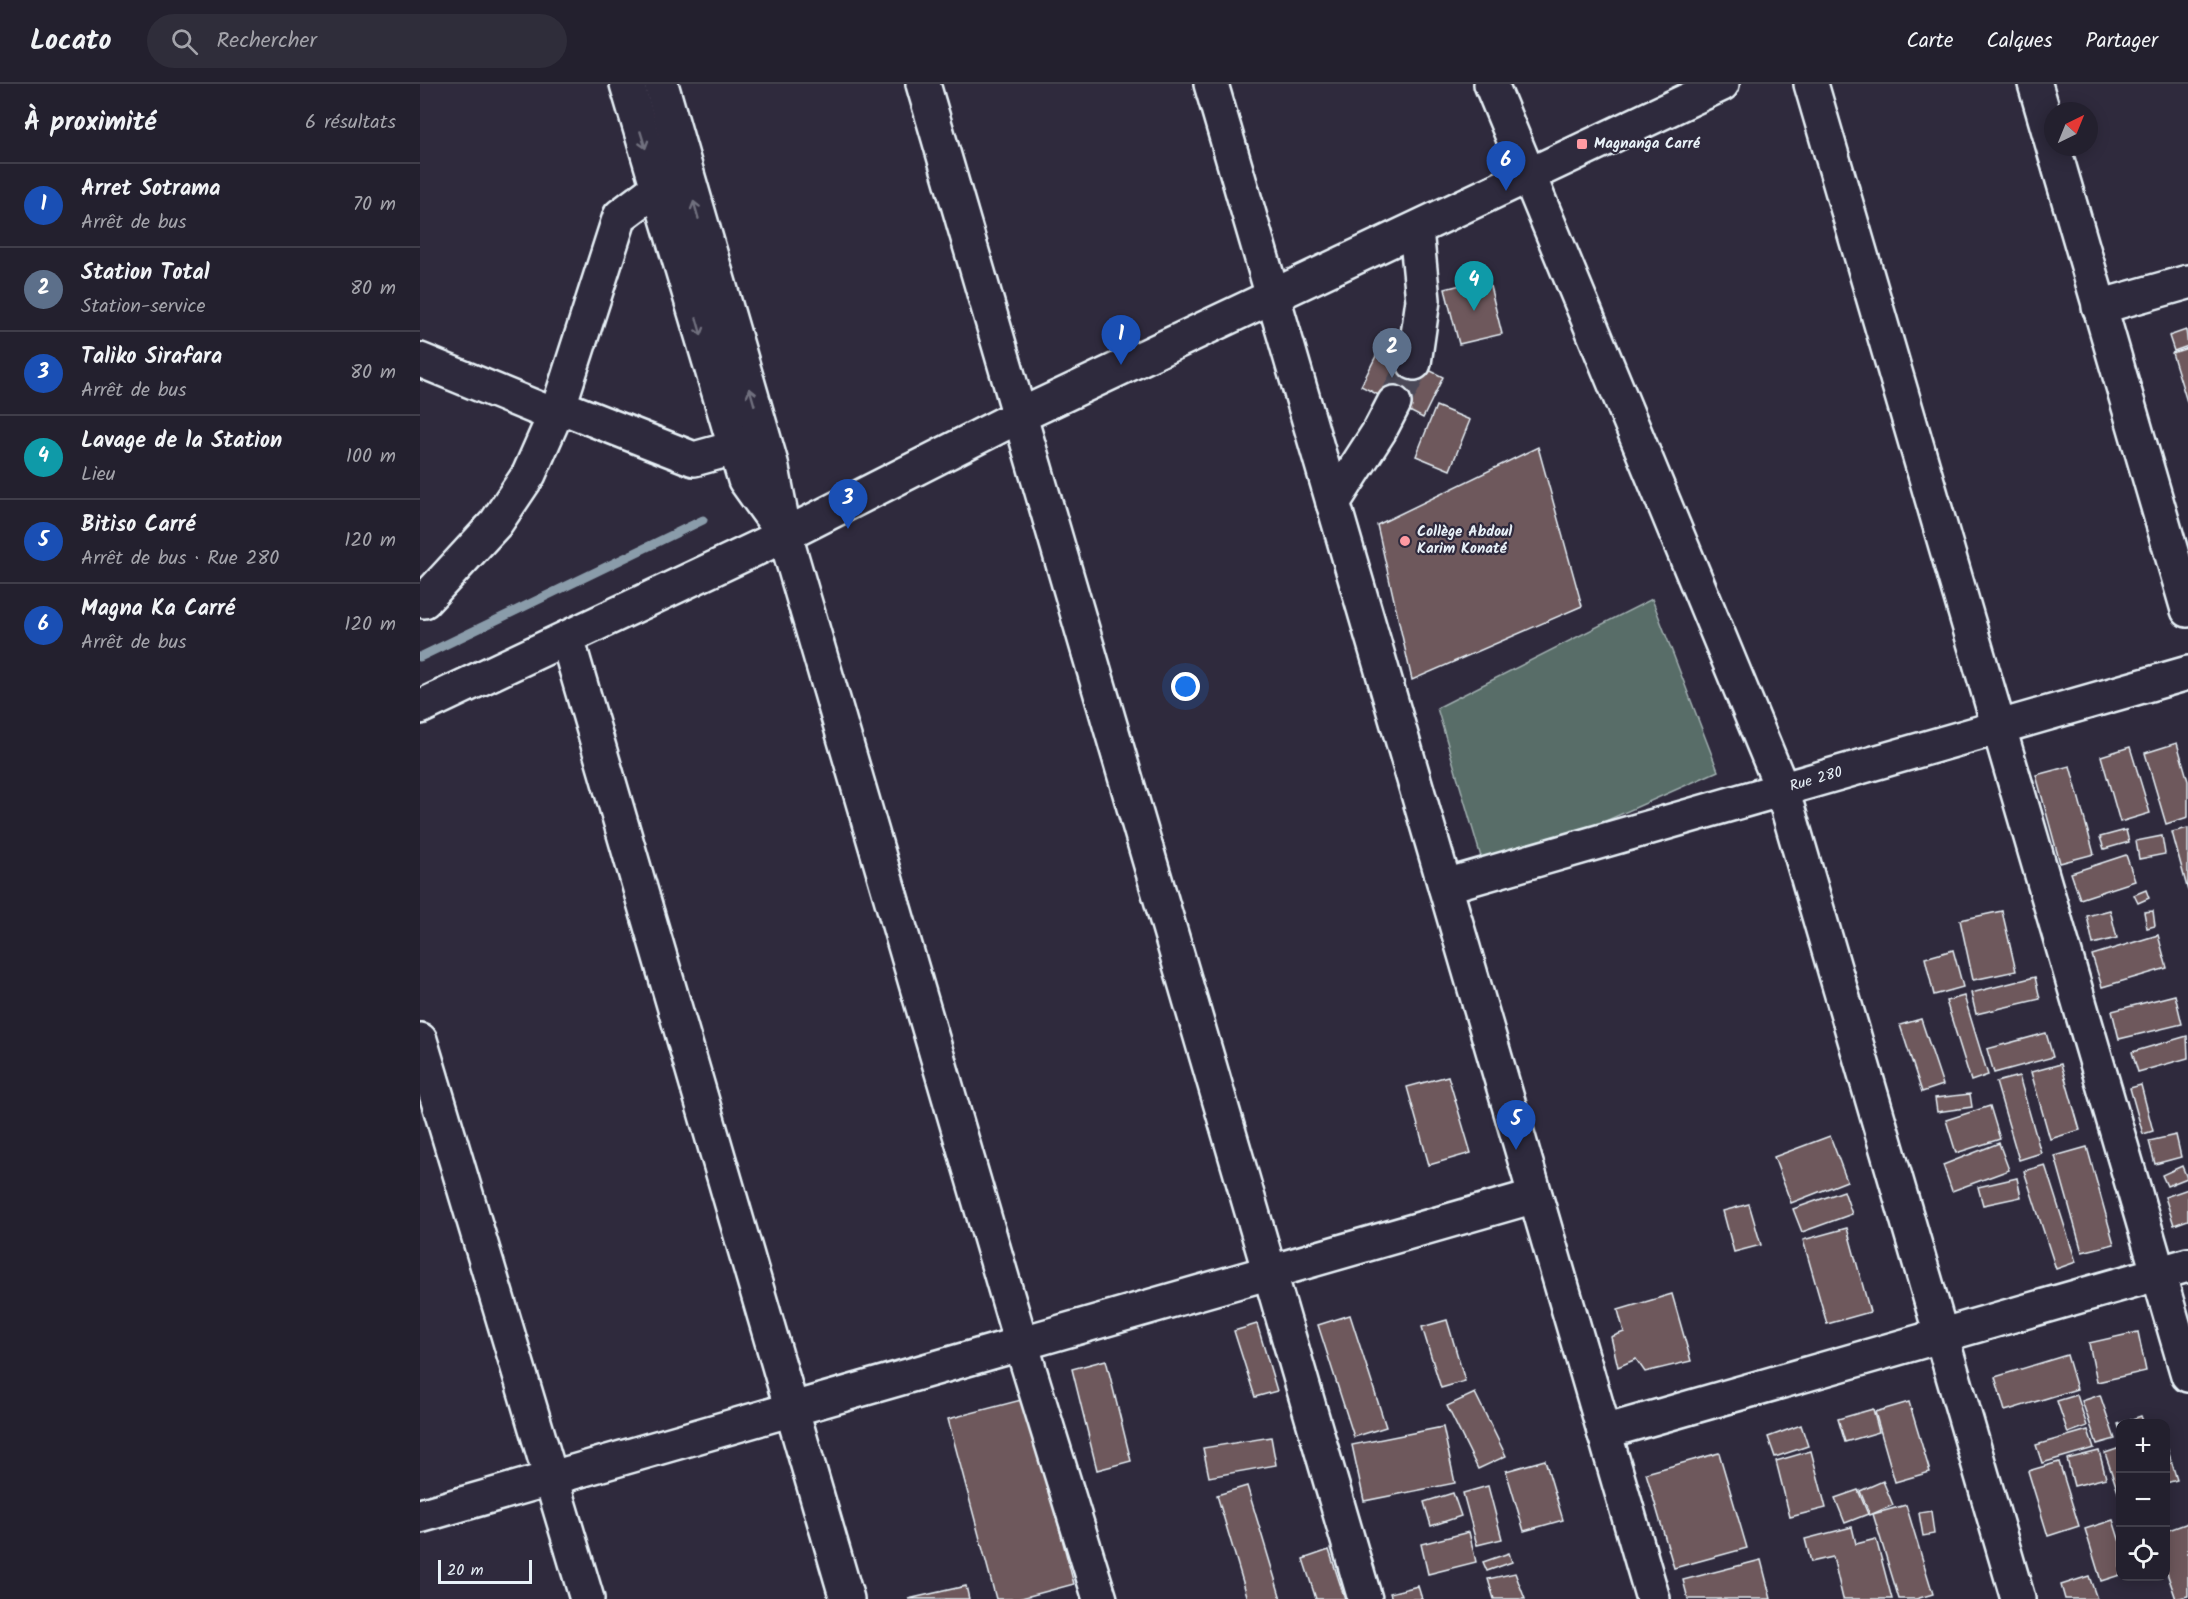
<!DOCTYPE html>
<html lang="fr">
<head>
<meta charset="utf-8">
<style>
  body { margin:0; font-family:Kalam,sans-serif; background:#2f2d3a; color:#f1f3f6 }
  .controls { position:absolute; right:18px; bottom:18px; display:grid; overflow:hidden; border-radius:12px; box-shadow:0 3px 15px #0003 }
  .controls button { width:54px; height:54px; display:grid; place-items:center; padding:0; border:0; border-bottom:2px solid #403e4a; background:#23202e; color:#f1f3f6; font:30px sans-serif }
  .compass { position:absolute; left:1624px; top:18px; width:54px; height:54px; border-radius:50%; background:#23202e; box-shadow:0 3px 15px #0003; rotate:43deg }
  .scale { position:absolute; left:18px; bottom:15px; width:94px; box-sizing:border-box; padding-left:6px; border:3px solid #e8f1f8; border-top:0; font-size:16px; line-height:21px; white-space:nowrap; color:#e8f1f8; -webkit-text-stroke:4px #2f2a3d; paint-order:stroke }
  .you { position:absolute; left:766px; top:603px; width:21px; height:21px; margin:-15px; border:4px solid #fff; border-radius:50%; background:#1a73e8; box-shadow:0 0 0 9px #1a73e833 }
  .badge { display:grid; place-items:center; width:39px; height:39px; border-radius:50%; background:#ff9aa2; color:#fff; font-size:20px; font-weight:700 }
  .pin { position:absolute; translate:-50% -50px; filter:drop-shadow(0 2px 3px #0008) }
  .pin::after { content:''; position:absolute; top:32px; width:21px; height:18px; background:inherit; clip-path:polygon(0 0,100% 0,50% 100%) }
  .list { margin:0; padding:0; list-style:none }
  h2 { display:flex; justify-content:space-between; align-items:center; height:78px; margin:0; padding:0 24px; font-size:26px }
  h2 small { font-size:20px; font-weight:400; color:#a3a3aa }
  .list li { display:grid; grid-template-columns:39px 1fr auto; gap:18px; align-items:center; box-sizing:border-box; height:84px; padding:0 24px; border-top:2px solid #403e4a }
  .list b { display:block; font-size:22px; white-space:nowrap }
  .list p { margin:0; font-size:20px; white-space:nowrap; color:#a3a3aa }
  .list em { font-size:20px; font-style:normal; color:#a3a3aa }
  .icon { flex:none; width:33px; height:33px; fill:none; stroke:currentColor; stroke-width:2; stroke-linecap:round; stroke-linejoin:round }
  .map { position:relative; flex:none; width:1768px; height:1515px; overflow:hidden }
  header { display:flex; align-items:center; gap:36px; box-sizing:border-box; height:84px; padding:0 30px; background:#23202e; border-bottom:2px solid #403e4a }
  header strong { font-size:28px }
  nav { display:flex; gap:33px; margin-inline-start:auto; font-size:21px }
  .search { width:420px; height:54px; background:#2f2d3a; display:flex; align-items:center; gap:15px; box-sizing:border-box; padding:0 21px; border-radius:33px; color:#a3a3aa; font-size:22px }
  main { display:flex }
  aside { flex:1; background:#23202e }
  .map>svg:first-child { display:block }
  .green { fill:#586d67; stroke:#a0afb0; stroke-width:1.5 }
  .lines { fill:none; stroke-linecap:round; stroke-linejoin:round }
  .stream { stroke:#8a9caa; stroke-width:9 }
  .building { fill:#6e595b; stroke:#e8f1f8; stroke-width:1.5 }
  .minor-tunnel { stroke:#4b4859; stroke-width:33; stroke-dasharray:33 16; stroke-linecap:butt }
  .minor-casing { stroke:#e8f1f8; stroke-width:38 }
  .minor { stroke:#2f2a3d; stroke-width:33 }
  .oneway { stroke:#70707e }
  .poi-dot { fill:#ff9aa2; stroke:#2f2a3d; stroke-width:2 }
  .labels { text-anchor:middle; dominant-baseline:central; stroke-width:4.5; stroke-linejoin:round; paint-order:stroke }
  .poi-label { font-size:15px; font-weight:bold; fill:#e8f1f8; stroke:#2f2a3d; text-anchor:start }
  .street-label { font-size:15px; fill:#e8f1f8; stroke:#2f2a3d }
</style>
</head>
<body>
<header>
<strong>Locato</strong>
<div class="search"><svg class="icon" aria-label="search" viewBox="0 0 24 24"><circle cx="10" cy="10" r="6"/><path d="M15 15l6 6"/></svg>Rechercher</div>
<nav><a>Carte</a><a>Calques</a><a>Partager</a></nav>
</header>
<main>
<aside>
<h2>À proximité<small>6 résultats</small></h2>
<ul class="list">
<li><span class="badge" style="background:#1a4fb4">1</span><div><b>Arret Sotrama</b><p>Arrêt de bus</p></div><em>70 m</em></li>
<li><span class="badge" style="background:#5c6f8a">2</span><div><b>Station Total</b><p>Station-service</p></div><em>80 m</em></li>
<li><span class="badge" style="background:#1a4fb4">3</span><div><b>Taliko Sirafara</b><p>Arrêt de bus</p></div><em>80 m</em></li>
<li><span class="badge" style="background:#0f9aa8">4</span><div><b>Lavage de la Station</b><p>Lieu</p></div><em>100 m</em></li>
<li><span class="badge" style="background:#1a4fb4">5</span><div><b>Bitiso Carré</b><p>Arrêt de bus · Rue 280</p></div><em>120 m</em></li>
<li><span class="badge" style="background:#1a4fb4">6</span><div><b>Magna Ka Carré</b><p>Arrêt de bus</p></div><em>120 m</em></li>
</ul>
</aside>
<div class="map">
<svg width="1768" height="1515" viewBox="0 0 1768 1515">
  <rect width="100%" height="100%" fill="#2f2a3d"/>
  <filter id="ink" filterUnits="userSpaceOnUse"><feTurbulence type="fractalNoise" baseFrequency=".0167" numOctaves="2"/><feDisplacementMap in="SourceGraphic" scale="12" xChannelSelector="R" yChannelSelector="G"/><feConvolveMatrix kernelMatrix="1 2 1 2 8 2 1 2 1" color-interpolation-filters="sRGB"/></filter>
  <g filter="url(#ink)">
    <path class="green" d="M1232,515L1298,687L1066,790L1017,624Z"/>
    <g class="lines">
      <path class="stream" d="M0,573L283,436"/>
    </g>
    <g class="building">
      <path d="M1068,194L1082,250L1039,260L1025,205Z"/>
      <path d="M1766,246L1768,262L1754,267L1749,252Z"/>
      <path d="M961,262L1023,293L1003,334L941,302Z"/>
      <path d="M1768,264V321L1752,269Z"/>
      <path d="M1016,322L1050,336L1030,386L996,372Z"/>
      <path d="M1118,363L1162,522L992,596L957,441Z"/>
      <path d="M1757,659L1768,697V733L1746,740L1725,669Z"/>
      <path d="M1710,663L1730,729L1700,738L1681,672Z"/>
      <path d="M1650,682L1674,770L1640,779L1616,691Z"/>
      <path d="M1768,744V807L1752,748Z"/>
      <path d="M1706,746L1709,758L1684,765L1680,753Z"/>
      <path d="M1742,752L1745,770L1719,775L1716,757Z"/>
      <path d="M1706,771L1715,797L1660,815L1651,789Z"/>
      <path d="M1726,806L1729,814L1718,819L1714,811Z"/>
      <path d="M1690,826L1697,854L1673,860L1667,832Z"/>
      <path d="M1582,827L1596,887L1553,896L1540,836Z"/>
      <path d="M1733,827L1735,842L1727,844L1724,828Z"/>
      <path d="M1738,851L1747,884L1682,903L1672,871Z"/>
      <path d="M1533,866L1543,903L1514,911L1505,874Z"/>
      <path d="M1615,893L1620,915L1556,930L1551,909Z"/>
      <path d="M1755,911L1762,940L1699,955L1692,927Z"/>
      <path d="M1544,912L1568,991L1551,997L1526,917Z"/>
      <path d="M1501,935L1523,1001L1502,1008L1480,941Z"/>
      <path d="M1626,949L1633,973L1574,989L1567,965Z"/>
      <path d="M1767,952L1768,974L1718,988L1712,968Z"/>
      <path d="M1641,980L1660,1046L1630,1055L1611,988Z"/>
      <path d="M1028,992L1051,1069L1009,1081L987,1003Z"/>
      <path d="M1599,992L1621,1069L1599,1076L1576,998Z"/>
      <path d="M1721,1001L1733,1047L1723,1050L1710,1004Z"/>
      <path d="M1550,1010L1552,1023L1517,1028L1515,1014Z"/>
      <path d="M1570,1022L1580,1055L1536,1069L1526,1036Z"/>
      <path d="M1756,1051L1761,1073L1735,1080L1729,1057Z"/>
      <path d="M1410,1052L1427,1097L1371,1119L1354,1073Z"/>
      <path d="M1579,1059L1589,1086L1532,1107L1523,1081Z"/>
      <path d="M1667,1063L1694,1160L1662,1168L1635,1072Z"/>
      <path d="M1625,1081L1656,1178L1636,1185L1604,1087Z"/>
      <path d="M1762,1082L1767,1094L1747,1102L1742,1091Z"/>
      <path d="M1597,1094L1601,1113L1563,1121L1558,1103Z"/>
      <path d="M1768,1105V1136L1754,1141L1745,1113Z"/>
      <path d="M1424,1107L1432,1130L1382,1148L1373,1125Z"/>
      <path d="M1329,1120L1341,1161L1314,1168L1303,1127Z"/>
      <path d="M1427,1144L1450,1228L1407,1240L1383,1156Z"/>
      <path d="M1252,1210L1271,1277L1225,1288L1216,1275L1198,1283L1191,1253L1204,1248L1198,1226Z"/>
      <path d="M930,1231L966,1343L934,1353L898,1241Z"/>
      <path d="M1027,1236L1045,1297L1021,1304L1002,1243Z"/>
      <path d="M837,1240L857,1307L835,1313L814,1247Z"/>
      <path d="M1718,1248L1726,1287L1677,1298L1669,1259Z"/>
      <path d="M1647,1271L1657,1305L1585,1327L1575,1293Z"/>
      <path d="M686,1276L711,1377L677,1386L652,1285Z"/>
      <path d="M1055,1309L1086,1372L1058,1385L1027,1322Z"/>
      <path d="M1657,1311L1667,1342L1648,1349L1637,1317Z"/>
      <path d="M1680,1311L1695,1355L1677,1360L1662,1317Z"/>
      <path d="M605,1315L654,1500L598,1515H576L528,1335Z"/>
      <path d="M1489,1318L1510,1388L1475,1398L1455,1328Z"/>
      <path d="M1453,1325L1459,1348L1425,1358L1418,1335Z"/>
      <path d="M1721,1332L1724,1340H1700V1346L1698,1340Z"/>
      <path d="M1381,1341L1388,1362L1355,1373L1348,1353Z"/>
      <path d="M1023,1343L1035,1399L944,1417L932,1361Z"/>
      <path d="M1668,1346L1674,1364L1622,1379L1616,1361Z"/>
      <path d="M851,1353L856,1381L789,1393L783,1364Z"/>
      <path d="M1746,1360L1757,1396L1746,1399Z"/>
      <path d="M1700,1364V1414L1685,1369Z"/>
      <path d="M1391,1367L1406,1424L1370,1433L1356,1377Z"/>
      <path d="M1679,1367L1686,1394L1654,1402L1647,1375Z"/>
      <path d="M1299,1369L1327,1464L1254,1484L1226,1389Z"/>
      <path d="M1125,1376L1143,1436L1104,1447L1086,1387Z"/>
      <path d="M1639,1378L1659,1442L1628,1452L1608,1387Z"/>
      <path d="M1463,1397L1473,1421L1450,1431L1440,1407Z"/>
      <path d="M827,1402L861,1515H828L797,1411Z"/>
      <path d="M1068,1402L1082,1455L1057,1461L1043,1409Z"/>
      <path d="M1438,1406L1448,1430L1425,1439L1415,1414Z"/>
      <path d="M1033,1409L1041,1432L1011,1442L1004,1418Z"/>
      <path d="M1486,1421L1513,1510L1496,1515H1479L1453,1430Z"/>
      <path d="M1511,1427L1514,1450L1503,1452L1499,1429Z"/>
      <path d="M1693,1436L1700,1458V1491L1681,1497L1665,1445Z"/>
      <path d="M1768,1439V1512L1756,1515L1746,1486V1447Z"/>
      <path d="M1432,1443L1436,1460L1456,1455L1472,1515H1423L1413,1473L1391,1478L1385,1455Z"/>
      <path d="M1049,1448L1056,1478L1008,1490L1001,1460Z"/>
      <path d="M909,1466L925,1515H896L883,1475Z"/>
      <path d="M1089,1469L1092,1478L1067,1487L1063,1478Z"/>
      <path d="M1341,1476L1351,1515H1268L1263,1496Z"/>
      <path d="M1095,1489L1105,1515H1074L1068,1495Z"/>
      <path d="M1669,1492L1677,1515H1645L1641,1501Z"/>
      <path d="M546,1502L549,1515H488Z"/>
      <path d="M998,1502L1002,1515H972L970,1509Z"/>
    </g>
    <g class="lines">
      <path class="minor-tunnel" d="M974,319L994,279"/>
      <defs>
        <g id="minor">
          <path d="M207,0L325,396L358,442"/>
          <path d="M241,0L351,379L365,451L601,1259L680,1515"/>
          <path d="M503,0L945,1515"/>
          <path d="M791,0L1233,1515"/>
          <path d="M1071,0L1362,705L1598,1515"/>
          <path d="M1391,0L1768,1291"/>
          <path d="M1615,0L1768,526"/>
          <path d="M1679,223L1768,198"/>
          <path d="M0,276L134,331"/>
          <path d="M994,279L1003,216L996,146"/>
          <path d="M139,322L274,375L314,364L333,355"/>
          <path d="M913,419L960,346L974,319"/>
          <path d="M4,517L76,439L109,390L139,322L200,132L264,84"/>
          <path d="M147,554L427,1515"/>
          <path d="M0,623L365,451L599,332L1302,0"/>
          <path id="s1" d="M1025,802L1768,589"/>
          <path d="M0,956L167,1515"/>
          <path d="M1184,1348L1768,1181"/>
          <path d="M0,1432L1115,1112"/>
        </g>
      </defs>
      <use href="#minor" class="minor-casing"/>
      <use href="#minor" class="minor"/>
    </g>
    <defs><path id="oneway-shaft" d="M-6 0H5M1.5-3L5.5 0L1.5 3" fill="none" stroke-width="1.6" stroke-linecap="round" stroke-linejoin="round" transform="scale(1.5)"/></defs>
    <g class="oneway">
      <use href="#oneway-shaft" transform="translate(223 56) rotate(73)"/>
      <use href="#oneway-shaft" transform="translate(276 126) rotate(-106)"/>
      <use href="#oneway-shaft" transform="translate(279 243) rotate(74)"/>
      <use href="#oneway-shaft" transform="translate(332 313) rotate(-106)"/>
    </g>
  </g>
  <g class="poi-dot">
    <rect x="1156" y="54" width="12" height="12" rx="3"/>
    <circle cx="985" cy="457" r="6"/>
  </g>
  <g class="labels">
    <g class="poi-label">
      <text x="1174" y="60">Magnanga Carré</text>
      <text x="997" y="448">Collège Abdoul<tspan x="997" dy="17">Karim Konaté</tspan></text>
    </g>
    <g class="street-label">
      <text stroke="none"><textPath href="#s1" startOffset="386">Rue 280</textPath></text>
    </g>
  </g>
</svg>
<div class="controls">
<button>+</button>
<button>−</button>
<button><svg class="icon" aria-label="locate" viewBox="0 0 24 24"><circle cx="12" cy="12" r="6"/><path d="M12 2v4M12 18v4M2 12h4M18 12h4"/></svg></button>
</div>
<svg class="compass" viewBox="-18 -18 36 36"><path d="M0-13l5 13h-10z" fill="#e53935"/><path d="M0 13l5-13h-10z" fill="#a3a3aa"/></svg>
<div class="scale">20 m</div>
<div class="you"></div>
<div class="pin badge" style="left:701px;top:281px;background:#1a4fb4">1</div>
<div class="pin badge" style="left:972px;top:294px;background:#5c6f8a">2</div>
<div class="pin badge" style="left:428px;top:445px;background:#1a4fb4">3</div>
<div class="pin badge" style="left:1054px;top:227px;background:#0f9aa8">4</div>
<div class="pin badge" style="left:1096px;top:1066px;background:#1a4fb4">5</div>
<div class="pin badge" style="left:1086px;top:107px;background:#1a4fb4">6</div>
</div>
</main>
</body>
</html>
